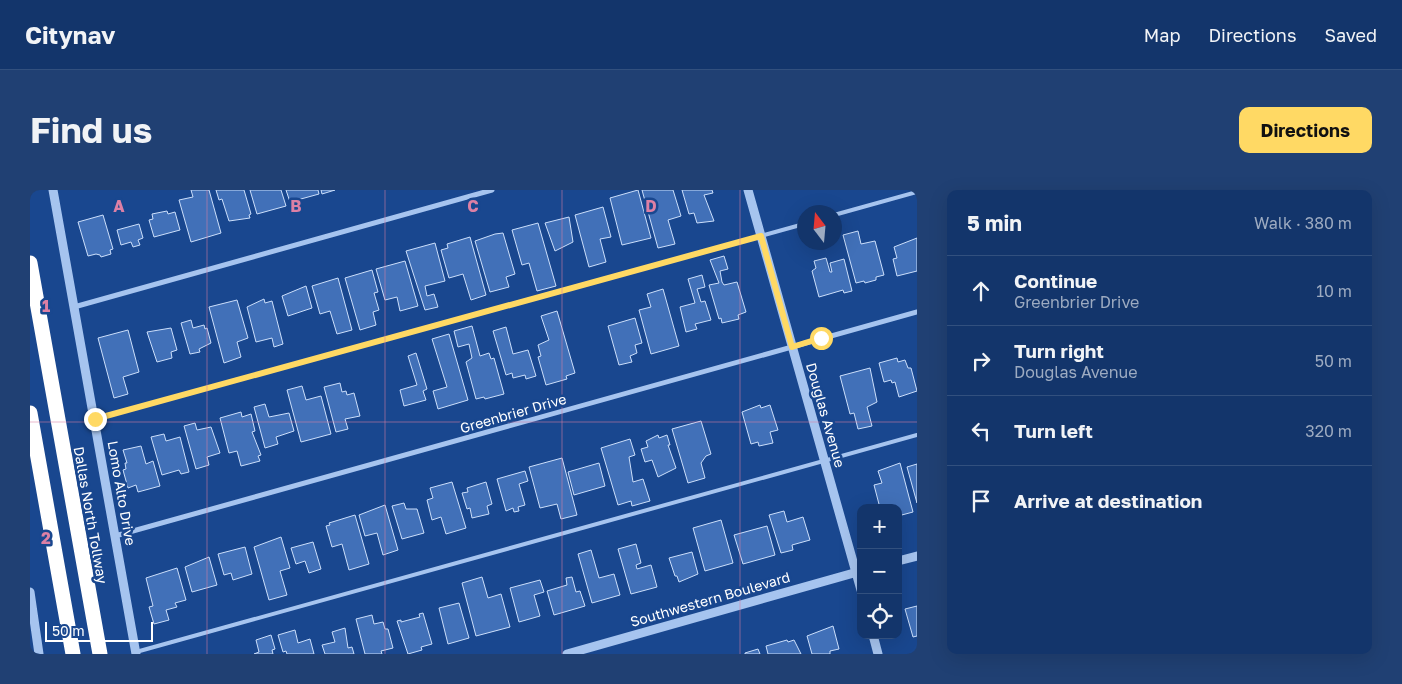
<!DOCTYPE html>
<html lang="en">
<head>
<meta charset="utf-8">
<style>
  body { margin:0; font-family:"Golos Text",sans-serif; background:#204073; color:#f1f3f6 }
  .controls { position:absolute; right:15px; bottom:15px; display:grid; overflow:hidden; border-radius:10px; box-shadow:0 5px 20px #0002 }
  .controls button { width:45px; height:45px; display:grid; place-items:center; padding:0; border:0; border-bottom:1px solid #32507e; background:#13356b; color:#f1f3f6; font:25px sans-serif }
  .compass { position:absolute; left:767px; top:15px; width:45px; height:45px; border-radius:50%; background:#13356b; box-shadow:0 5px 20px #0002; rotate:344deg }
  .scale { position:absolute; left:15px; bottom:12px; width:108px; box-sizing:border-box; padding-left:5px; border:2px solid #fff; border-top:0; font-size:14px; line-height:18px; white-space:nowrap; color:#fff; -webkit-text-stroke:4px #19478f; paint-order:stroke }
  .stop { position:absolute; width:15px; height:15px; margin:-11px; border:4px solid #ffd964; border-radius:50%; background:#fff }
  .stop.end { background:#ffd964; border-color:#fff; box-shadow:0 1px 5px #0008 }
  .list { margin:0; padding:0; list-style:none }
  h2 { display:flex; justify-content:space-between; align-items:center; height:65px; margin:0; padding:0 20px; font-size:21px }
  h2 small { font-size:16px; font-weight:400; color:#9dabc1 }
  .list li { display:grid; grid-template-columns:32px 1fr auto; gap:15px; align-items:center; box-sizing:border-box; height:70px; padding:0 20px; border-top:1px solid #32507e }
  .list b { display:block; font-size:19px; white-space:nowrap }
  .list p { margin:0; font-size:16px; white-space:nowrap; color:#9dabc1 }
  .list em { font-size:16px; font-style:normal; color:#9dabc1 }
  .icon { flex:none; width:28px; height:28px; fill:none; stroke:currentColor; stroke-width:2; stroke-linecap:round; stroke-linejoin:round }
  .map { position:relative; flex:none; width:887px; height:464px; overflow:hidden; border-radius:10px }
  header { display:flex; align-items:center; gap:30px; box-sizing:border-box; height:70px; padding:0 25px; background:#13356b; border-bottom:1px solid #32507e }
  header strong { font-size:24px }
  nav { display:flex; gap:28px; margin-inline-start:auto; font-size:18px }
  .intro { display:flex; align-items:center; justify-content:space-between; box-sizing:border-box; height:120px; padding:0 30px }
  h1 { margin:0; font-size:35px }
  .button { padding:12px 22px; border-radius:10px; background:#ffd964; color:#111; font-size:18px; font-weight:700 }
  main { display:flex; gap:30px; padding:0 30px }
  aside { flex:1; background:#13356b; border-radius:10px; box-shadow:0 5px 20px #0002 }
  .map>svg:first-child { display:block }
  .building { fill:#4170b8; stroke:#ccdffb }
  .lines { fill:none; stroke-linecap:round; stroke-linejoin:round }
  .service { stroke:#a6c4ef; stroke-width:4 }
  .minor { stroke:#a6c4ef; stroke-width:5 }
  .tertiary { stroke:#a6c4ef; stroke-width:9 }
  .motorway { stroke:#fff; stroke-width:15 }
  .route { stroke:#ffd964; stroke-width:6 }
  .grid { fill:none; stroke:#dd80a5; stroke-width:1; stroke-opacity:0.55 }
  .labels { text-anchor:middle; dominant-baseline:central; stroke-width:5; stroke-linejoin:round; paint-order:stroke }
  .street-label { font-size:14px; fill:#fff; stroke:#19478f }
  .grid-label { font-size:16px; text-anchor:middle; font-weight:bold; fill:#dd80a5; stroke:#19478f; stroke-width:5; stroke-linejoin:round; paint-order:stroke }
</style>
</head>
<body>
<header>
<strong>Citynav</strong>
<nav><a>Map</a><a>Directions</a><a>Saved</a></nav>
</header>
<div class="intro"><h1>Find us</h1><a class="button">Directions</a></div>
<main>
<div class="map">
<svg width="887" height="464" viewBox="0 0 887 464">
  <rect width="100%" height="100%" fill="#19478f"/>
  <g class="building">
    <path d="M161,0H179L191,43L161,52L149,10L163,7Z"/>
    <path d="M186,0H214L221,24L219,25L220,28L199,31L192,9L189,10Z"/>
    <path d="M220,0H251L256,16L227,24Z"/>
    <path d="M256,0H288L289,4L260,12Z"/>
    <path d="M291,0H305L292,4Z"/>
    <path d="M608,0L621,48L592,55L580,8Z"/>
    <path d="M612,0H643L651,26L638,30L645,54L628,58Z"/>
    <path d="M652,0H682L683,3L674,5L684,31L667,33L664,23L659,24Z"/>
    <path d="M573,17L581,47L570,49L576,72L559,77L545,25Z"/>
    <path d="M137,21L138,24L145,22L150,40L124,47L119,30L123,29L122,24Z"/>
    <path d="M73,25L83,59L80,60L81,64L71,67L70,65L66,64L58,66L48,32Z"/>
    <path d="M539,27L543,52L525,61L515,33Z"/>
    <path d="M508,33L526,96L507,101L499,73L492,75L482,40Z"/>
    <path d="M109,34L113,48L108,50L110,55L103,57L101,52L91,55L87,40Z"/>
    <path d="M828,41L831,54L845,51L854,85L846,87V90L835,93L834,91L826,93L813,45Z"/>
    <path d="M473,43L485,84L476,87L479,97L460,102L445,51L465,44Z"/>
    <path d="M440,47L456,105L441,110L433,84L419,88L411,60L418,58L417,54Z"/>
    <path d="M887,48V81L867,86L863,69L867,68L864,57Z"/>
    <path d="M405,53L415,91L395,96L397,106L404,104L408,117L395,120L376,61Z"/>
    <path d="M694,66L698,79L690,81L692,92L694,95L707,92L716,122L708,125L709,129L692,133L691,128L689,129L679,95L689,93L680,70Z"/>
    <path d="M796,68L800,82H802L800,73L814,69L822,101L814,103L813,100L789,107L782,81L786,78L784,71Z"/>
    <path d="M375,71L388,116L370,121L367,107L355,110L346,79Z"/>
    <path d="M342,80L348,102L344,103L349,120L343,122L346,135L330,140L315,88Z"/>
    <path d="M672,85L675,97L667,99L671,112L675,111L681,130L665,134L667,139L656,142L650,117L665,113L658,89Z"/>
    <path d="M308,88L322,140L307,144L300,121L290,124L282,96Z"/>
    <path d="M276,96L282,118L258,126L252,106Z"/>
    <path d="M633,99L649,156L621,164L609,120L621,117L617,104Z"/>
    <path d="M234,109L235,113L242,111L253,154L244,157L242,148L226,152L217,117Z"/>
    <path d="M207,110L218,148L207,152L211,167L194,173L179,117Z"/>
    <path d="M527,121L545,183L536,186L537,189L516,195L508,167L511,166L508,155L519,150L511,126Z"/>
    <path d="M605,128L612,153L605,155L607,163L600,166L602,172L589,175L578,136Z"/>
    <path d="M161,130L163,138L174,135L175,139L177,138L181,153L169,159L170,162L160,164L151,133Z"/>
    <path d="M442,136L450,166L459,163L461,169L464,168L474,204L455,209L454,207L446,209L436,172L442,168L439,154L428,157L424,141Z"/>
    <path d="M476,137L483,164L498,160L506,186L496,189L495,185L483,188L482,183L476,185L463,141Z"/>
    <path d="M141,138L147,160L141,162L142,168L127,172L117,142Z"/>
    <path d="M98,140L109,182L93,187L98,204L84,208L68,148Z"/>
    <path d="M419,144L438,210L408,219L403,201L417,197L402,149Z"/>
    <path d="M386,163L397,199L393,201L396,210L374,216L370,200L387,195L378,166Z"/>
    <path d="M867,168L868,172L875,170L878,178H881L887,201L869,207L865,192L862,193L861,190L854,192L849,173Z"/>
    <path d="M840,178L847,212L837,217L842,236L828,239L824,223L820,224L810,186Z"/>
    <path d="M310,193L312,202L316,201L317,205L324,203L330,226L315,229L318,239L306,242L294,197Z"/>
    <path d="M272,196L276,210L291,206L301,244L271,252L257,200Z"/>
    <path d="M235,214L239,227L259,223L264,241L246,247L248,254L235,258L224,217Z"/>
    <path d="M730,215L731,218L740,215L748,240L740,242L743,253L729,256L728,252L721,254L712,222Z"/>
    <path d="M211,222L212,227L221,224L225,241L222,242L231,265L228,266L230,271L211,276L207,261L199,263L190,228Z"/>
    <path d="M671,231L681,264L676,266L671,273L675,288L658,293L642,239Z"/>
    <path d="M165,233L167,240L181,237L190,263L177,267L179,275L166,279L154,236Z"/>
    <path d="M134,244L136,251L150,247L159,282L151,284L149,280L132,285L121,247Z"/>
    <path d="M628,245L629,248L637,245L640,255H638L646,278L628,287L622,270L615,272L611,259L618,257L616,251Z"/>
    <path d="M600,249L605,265L599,267L603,292L613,289L620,311L602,316L601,311L588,315L571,258Z"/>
    <path d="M111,256L116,274L123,271L130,296L108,302L106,295L98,298L93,280L96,279L95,273H97L93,260Z"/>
    <path d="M532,268L547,325L531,329L527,314L510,318L499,277Z"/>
    <path d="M569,273L575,296L544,305L538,282Z"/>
    <path d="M870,273L883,322L868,326V318H850L844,295L852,293L848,281Z"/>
    <path d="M887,274V313L877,277Z"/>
    <path d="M495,281L498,291L489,294L495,315L488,317L489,321L484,322L483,318L476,321L467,289Z"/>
    <path d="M422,292L436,338L416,344L411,327L402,330L397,310L403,308L400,298Z"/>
    <path d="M456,292L462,314L457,316L459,324L442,328L440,318L437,319L432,303L438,302L437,298Z"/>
    <path d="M374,313L376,319H387L394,343L372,349L362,316Z"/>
    <path d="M355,315L368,360L353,365L347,343L335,346L329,325Z"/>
    <path d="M754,321L757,332L773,327L780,350L762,355L763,360L751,363L739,325Z"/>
    <path d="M325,325L339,374L319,380L312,354L302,357L296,336L300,335L299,333Z"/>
    <path d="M691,330L703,373L675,381L663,338Z"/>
    <path d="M737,336L745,365L713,374L704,345Z"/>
    <path d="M251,347L260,378L250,381L257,405L239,410L224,357Z"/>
    <path d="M283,352L291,379L279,383L275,371L266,374L261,358Z"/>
    <path d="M606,354L611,373L606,375L607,379L621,375L627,397L601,404L588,359Z"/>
    <path d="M215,357L222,384L203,390L201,383L194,385L188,364Z"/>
    <path d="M561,360L569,388L584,384L590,405L562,413L548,364Z"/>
    <path d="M662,362L668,384L649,392L647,386H645L639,368Z"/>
    <path d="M179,367L187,395L162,402L155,377Z"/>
    <path d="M147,378L156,410L145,413L147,417L136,420L139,430L124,434L119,417L123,416L116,388Z"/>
    <path d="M452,387L458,408L471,404L480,437L446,446L432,393Z"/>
    <path d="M542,387L546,402L550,401L555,416L524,425L517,401L537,395L536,388Z"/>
    <path d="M510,390L514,402L504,405L510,426L489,432L480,398Z"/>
    <path d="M429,413L439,448L418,454L409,418Z"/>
    <path d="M887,416V446L883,447L875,419Z"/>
    <path d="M393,423L402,454L391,457L392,460L378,464L367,431L371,430V432L390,427L389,424Z"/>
    <path d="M342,425L344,434L353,432L355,439H358L363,458L351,461L352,464H335L326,429Z"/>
    <path d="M803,436L809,459L800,461V464H782L777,446Z"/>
    <path d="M315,438L318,458L322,457L324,464H295L292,455L305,452L302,442Z"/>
    <path d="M265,440L268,453L280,449L284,464H257L256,461L253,462L248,445Z"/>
    <path d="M241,445L245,459L242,460L243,464H224L229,462L226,450Z"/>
    <path d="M757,450L758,452L764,450L771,464H738L736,456Z"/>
    <path d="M728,459L730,464H715V463Z"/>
  </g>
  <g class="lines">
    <g class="service">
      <path d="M804,25L887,2"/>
      <path d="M65,229L774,34"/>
      <path d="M106,462L887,245"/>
    </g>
    <g class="minor">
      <path d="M44,117L462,0"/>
      <path d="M85,346L887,122"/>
    </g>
    <g class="tertiary">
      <path d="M23,0L106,464"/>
      <path d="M718,0L831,400"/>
      <path d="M868,371L887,366"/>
      <path d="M0,402L9,464"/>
      <path d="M843,445L848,464"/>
      <path d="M537,464L831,381"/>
    </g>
    <g class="motorway">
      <path d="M0,73L70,464"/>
      <path d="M0,223L43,464"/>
    </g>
  </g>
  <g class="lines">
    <path class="route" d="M65,229L731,46L762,157L791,148"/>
  </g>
  <path class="grid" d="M177,0V464M355,0V464M532,0V464M710,0V464M0,232H887"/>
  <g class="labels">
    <g class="street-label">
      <text transform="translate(483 223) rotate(-16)">Greenbrier Drive</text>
      <text transform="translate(796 225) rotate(74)">Douglas Avenue</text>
      <text transform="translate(92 303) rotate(80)">Lomo Alto Drive</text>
      <text transform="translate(61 325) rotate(80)">Dallas North Tollway</text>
      <text transform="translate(680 409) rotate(-16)">Southwestern Boulevard</text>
    </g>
  </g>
  <g class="grid-label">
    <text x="89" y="22">A</text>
    <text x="266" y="22">B</text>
    <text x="443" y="22">C</text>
    <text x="621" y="22">D</text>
    <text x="16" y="122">1</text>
    <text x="16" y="354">2</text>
  </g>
</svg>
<div class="controls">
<button>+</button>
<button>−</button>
<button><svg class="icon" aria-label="locate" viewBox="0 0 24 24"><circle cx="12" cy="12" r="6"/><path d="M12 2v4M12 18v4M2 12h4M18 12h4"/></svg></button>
</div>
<svg class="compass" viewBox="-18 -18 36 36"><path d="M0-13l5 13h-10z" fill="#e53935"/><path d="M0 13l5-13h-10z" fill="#9dabc1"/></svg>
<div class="scale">50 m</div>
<div class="stop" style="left:791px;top:148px"></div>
<div class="stop end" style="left:65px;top:229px"></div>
</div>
<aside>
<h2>5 min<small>Walk · 380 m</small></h2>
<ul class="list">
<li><svg class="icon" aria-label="ahead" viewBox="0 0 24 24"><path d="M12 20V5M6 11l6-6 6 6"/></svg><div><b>Continue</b><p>Greenbrier Drive</p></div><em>10 m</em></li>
<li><svg class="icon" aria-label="right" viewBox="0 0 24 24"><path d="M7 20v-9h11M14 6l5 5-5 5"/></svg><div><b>Turn right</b><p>Douglas Avenue</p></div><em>50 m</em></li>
<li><svg class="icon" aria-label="left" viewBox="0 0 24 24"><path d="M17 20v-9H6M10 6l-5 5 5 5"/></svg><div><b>Turn left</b></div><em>320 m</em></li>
<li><svg class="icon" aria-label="arrive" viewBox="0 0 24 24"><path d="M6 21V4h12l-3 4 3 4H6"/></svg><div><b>Arrive at destination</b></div></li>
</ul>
</aside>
</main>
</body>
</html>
